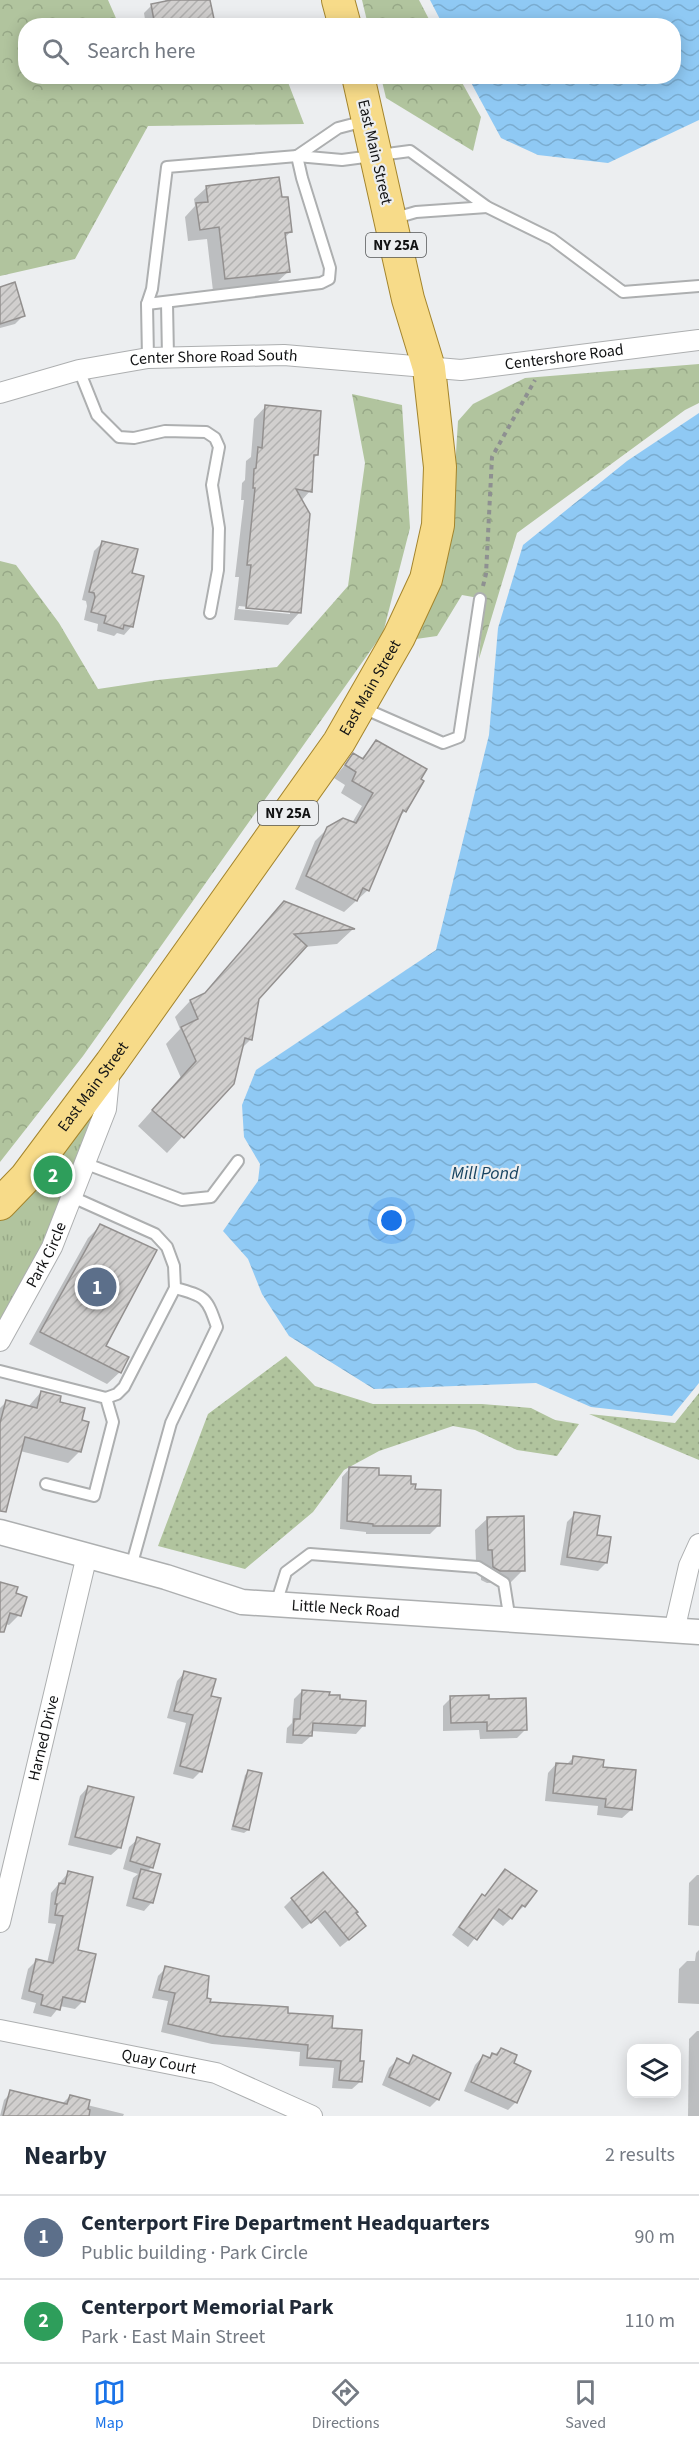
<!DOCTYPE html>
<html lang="en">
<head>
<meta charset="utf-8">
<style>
  body { margin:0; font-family:"Source Sans 3",sans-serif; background:#f6f6f7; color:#1f2937 }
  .controls { position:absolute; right:18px; bottom:18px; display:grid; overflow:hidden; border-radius:12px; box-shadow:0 3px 15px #0003 }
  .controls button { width:54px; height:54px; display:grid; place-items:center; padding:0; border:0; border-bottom:2px solid #e0e1e3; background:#fff; color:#1f2937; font:30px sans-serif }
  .you { position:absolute; left:392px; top:1221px; width:21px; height:21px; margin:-15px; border:4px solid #fff; border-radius:50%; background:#1a73e8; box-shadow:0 0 0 9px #1a73e833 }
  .badge { display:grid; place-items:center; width:39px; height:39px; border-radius:50%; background:#1a73e8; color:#fff; font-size:20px; font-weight:700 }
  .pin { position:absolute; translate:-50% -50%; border:3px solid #fff; box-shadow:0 2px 6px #0006 }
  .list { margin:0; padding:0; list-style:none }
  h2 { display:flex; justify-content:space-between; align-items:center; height:78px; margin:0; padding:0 24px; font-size:26px }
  h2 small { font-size:20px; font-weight:400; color:#747a83 }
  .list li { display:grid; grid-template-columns:39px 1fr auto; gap:18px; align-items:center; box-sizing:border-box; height:84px; padding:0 24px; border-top:2px solid #e0e1e3 }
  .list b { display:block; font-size:22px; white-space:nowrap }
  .list p { margin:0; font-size:20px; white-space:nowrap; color:#747a83 }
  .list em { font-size:20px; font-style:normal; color:#747a83 }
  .icon { flex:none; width:33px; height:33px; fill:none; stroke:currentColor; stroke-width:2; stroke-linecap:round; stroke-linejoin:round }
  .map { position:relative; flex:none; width:699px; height:2116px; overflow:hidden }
  .search { position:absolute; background:#fff; box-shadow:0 3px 15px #0003; left:18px; right:18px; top:18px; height:66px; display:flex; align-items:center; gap:15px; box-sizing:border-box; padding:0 21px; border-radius:24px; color:#747a83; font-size:22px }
  .sheet { height:246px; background:#fff }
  nav { display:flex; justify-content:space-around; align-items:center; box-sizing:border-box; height:84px; border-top:2px solid #e0e1e3; background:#fff; font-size:16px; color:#747a83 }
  nav a { display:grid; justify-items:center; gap:3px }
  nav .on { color:#1a73e8 }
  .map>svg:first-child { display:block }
  .grass { fill:url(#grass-dots) }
  .forest { fill:url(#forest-crowns) }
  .park { fill:url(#park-tufts) }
  .water { fill:url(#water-waves) }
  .shadow { fill:#0003; fill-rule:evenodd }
  .building { fill:url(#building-hatch); stroke:#93908f; stroke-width:1.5 }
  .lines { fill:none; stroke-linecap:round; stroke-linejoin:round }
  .service-casing { stroke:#adafb0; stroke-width:14 }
  .minor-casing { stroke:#adafb0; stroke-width:22 }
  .tertiary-casing { stroke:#adafb0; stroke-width:27 }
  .primary-casing { stroke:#a4852d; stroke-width:34 }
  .path { stroke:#8e9091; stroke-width:4; stroke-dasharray:4.5 4.5; stroke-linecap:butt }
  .service { stroke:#fff; stroke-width:10 }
  .minor { stroke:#fff; stroke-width:20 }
  .tertiary { stroke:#fff; stroke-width:24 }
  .primary { stroke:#f7db89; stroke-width:32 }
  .labels { text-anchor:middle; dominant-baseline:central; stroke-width:4.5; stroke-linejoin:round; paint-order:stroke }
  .shield { fill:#eceef0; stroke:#535556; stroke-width:1.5 }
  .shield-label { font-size:15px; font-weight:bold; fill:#121314 }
  .street-label { font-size:16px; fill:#121314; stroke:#eceef0 }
  .water-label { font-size:18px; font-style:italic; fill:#184461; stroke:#eceef0 }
</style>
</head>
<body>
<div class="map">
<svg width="699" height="2116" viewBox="0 0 699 2116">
  <defs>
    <pattern id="grass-dots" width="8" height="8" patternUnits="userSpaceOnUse" patternTransform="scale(1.5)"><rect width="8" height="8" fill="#b1c49e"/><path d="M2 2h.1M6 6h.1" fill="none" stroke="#97a887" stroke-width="1.8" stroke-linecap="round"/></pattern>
    <pattern id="forest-crowns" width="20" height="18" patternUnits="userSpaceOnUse" patternTransform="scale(1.5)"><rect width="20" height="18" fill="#b1c49e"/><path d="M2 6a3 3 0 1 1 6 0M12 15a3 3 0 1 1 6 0" fill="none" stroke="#97a887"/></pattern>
    <pattern id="park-tufts" width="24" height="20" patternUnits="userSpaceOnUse" patternTransform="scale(1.5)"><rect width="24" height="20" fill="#b1c49e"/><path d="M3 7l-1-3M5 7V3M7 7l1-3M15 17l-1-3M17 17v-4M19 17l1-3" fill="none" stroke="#97a887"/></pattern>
    <pattern id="water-waves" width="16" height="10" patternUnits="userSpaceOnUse" patternTransform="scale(1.5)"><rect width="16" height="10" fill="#8fc9f4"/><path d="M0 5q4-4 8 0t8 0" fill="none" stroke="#7aacd0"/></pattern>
    <pattern id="building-hatch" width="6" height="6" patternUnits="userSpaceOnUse" patternTransform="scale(1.5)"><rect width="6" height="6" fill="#d1cfce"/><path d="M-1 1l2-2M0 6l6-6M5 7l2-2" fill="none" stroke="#b2b1b0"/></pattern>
  </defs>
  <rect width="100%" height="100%" fill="#eceef0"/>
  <g class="grass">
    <path d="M286,1356L315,1386L373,1404H482L531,1408L555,1420L579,1424L557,1456L517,1450L475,1430L453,1426L379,1451L344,1470L313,1512L245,1569L158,1546L208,1414Z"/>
    <path d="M699,1393V1460L589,1414L675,1423Z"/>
  </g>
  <g class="forest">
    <path d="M0,0H108L119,25L26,26V76L286,77L304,124L148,126L75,259L0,276Z"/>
    <path d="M362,0H419L432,25H368Z"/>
    <path d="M381,77H459L481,117L473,151L386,98Z"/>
    <path d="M699,364V403L685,410L517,533L479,659L484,599L462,595L437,636L416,639L452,517L458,421L473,404L525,378Z"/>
    <path d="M352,394L402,405L410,528L383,633L83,1056L0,1162V561L16,565L36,592L59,623L98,689L158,680L277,667L348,586L365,463Z"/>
  </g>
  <path class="park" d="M101,1104L49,1240L0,1323V1212Z"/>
  <g class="water">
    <path d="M430,0H699V120L608,163L538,155L501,138L468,77L674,76V26L443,25Z"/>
    <path d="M699,413V1383L672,1416L591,1407L536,1383L374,1389L289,1336L262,1294L248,1259L223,1231L258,1181L260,1164L244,1137L242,1105L256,1070L436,950L489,735L498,628L523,545L627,461Z"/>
  </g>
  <g class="shadow">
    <path d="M165,0H208L212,19L205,26H146L144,13L152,5L166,2Z"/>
    <path d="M207,187L280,199L290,232L285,238L289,271L276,283L213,291L207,239L188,241L185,217L195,206L194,199Z"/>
    <path d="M0,288L23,316L15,324L0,328Z"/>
    <path d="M266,406L317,455L312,460L310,491L301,501L300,612L288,625L234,620L239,577H235L244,500H241L242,483L245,480L246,461L251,457L254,419ZM239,606L290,611V614L238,609Z"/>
    <path d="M102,543L130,574L132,626L124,635L117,633L114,636L97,631L98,624L84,620L87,606L86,601L82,600L94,551Z"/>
    <path d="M376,742L405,811L397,819L368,890L344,912L295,889L315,841L328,828L352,823L362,806L341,793L345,785L334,778L353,755L361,759Z"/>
    <path d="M285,903L352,930L337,944L304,947L258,998L251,1039L241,1049L232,1083L167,1153L138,1126L181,1078L166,1044L180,1029L175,1017L190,1001L202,996Z"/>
    <path d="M101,1225L104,1346L120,1372L107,1384L29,1344L88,1238Z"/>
    <path d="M41,1392L80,1421V1451L68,1463L20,1451L0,1498V1408L6,1402L28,1407Z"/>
    <path d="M350,1468L409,1485L438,1526L430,1534H366V1532L340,1529L342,1477Z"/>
    <path d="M575,1514L595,1536L606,1563L598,1571L560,1565L567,1522Z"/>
    <path d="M488,1518L523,1570L511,1582L487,1583L481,1580V1561L476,1562L475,1530Z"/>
    <path d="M0,1584L14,1594L19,1615L9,1625L5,1624L0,1629Z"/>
    <path d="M185,1672L209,1697L201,1771L193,1779L173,1774L186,1723L167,1718L177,1681Z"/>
    <path d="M302,1691L328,1696L338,1701L364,1725L356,1734L311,1731V1736L302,1744L286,1743L287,1728L292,1723L294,1699Z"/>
    <path d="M451,1698L487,1701L525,1730L517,1738L480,1739L479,1730L443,1731V1706Z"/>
    <path d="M573,1758L601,1768L631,1810L622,1818L597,1815L598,1806L545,1801L548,1773L556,1764L566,1765Z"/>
    <path d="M248,1772V1830L244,1833L231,1830L245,1775Z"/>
    <path d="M88,1787L120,1847L111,1855L68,1845L80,1796Z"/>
    <path d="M138,1839L152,1867L147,1872L152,1902L144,1911L126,1906L133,1878L138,1874L123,1869L129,1847Z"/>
    <path d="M505,1870L524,1906L503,1926L491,1917L468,1947L452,1935L474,1904L484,1897Z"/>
    <path d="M68,1873L83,2001L75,2009L60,2006L51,2017L33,2013L36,2003L21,1999L28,1969L36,1961L47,1963L56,1924L48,1923L51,1893Z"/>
    <path d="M697,1875H699V1926L688,1925L689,1883Z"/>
    <path d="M292,1899L354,1913L356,1934L340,1947L317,1918L302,1929L284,1907Z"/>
    <path d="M699,1950V2004L678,2003L679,1969L687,1961H695L696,1953Z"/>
    <path d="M166,1968L208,2004L286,2014L330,2030L358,2062L361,2081L352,2089L332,2088L334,2068L299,2066L300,2052L212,2044L161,2032L168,2001L152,1998L158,1976Z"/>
    <path d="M697,2031H699V2116H688L689,2039Z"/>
    <path d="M501,2049L512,2064L516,2102L508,2110L464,2091L475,2065L483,2056L489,2059Z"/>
    <path d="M414,2057L438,2099L430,2107L382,2085L389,2068L397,2060L406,2064Z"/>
    <path d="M12,2092L62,2104L70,2096L87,2105L124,2114L123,2116H0L4,2100Z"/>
  </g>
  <g class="building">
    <path d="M171,0H210L214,19L182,26H155L151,4Z"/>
    <path d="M279,177L282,197H288L292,232L285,233L290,272L225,279L219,227L200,230L196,203L208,202L206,186Z"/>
    <path d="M15,282L25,316L0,324V287Z"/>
    <path d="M265,405L321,411L318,455H314L312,492L296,489L310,514L301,613L246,608L251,565H247L255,488H253L254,469L256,468L258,447L262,448Z"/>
    <path d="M102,541L138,549L132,573L144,576L133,627L124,625L123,629L104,623L106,616L91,612L95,597L94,593L89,592Z"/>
    <path d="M376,740L427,769L421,779L424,781L406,812L403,810L369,891L363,888L357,901L306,876L327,827L343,818L356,823L373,793L352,781L356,772L345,765L353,753L363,759Z"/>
    <path d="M284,901L355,929L294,934L307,946L259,999L252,1040L245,1038L234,1084L184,1138L152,1110L196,1061L181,1027L198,1019L190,1000L205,993Z"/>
    <path d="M100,1224L157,1250L106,1346L129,1357L121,1373L40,1332Z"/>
    <path d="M41,1391L61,1396L60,1402L85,1408L82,1420L89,1422L81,1452L25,1437L6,1512L0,1511V1423L6,1400L37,1408Z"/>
    <path d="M349,1467L379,1468V1475L411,1476V1484H416L415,1489L441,1490L440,1526H373V1524L347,1521Z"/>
    <path d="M574,1512L600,1516L597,1535L611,1537L607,1563L567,1557Z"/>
    <path d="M524,1516L525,1571H500L493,1567L492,1550H488L487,1517Z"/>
    <path d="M0,1582L18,1587L16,1593L27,1597L21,1616L10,1613L4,1632H0Z"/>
    <path d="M184,1671L216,1679L211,1696L221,1698L202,1772L180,1766L193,1715L174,1711Z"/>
    <path d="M302,1690L330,1692L329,1695H340V1699L366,1701L365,1726L313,1723L312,1736L293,1735L294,1719H300Z"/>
    <path d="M489,1695V1699L526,1698L527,1730L487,1731V1722L451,1723L450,1696Z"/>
    <path d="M573,1756L604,1760L603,1767L636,1770L632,1810L605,1807L606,1799L553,1793L556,1763L572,1764Z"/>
    <path d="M248,1770L262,1773L249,1830L233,1826Z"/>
    <path d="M88,1786L134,1797L121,1848L75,1837Z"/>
    <path d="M137,1837L160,1844L153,1868L130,1861Z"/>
    <path d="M141,1869L161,1874L153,1903L133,1898Z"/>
    <path d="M505,1869L537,1891L525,1907L522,1905L512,1919L499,1909L477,1940L459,1927L482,1894L485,1896Z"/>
    <path d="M68,1871L93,1877L78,1950L96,1954L85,2002L63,1997L60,2010L41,2005L43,1995L29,1991L36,1959L53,1963L63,1916L55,1915L57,1904H55L59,1883L65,1884Z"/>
    <path d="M323,1872L358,1912L356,1913L366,1926L349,1940L325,1911L311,1923L291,1898Z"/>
    <path d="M165,1966L209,1976L207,1998L211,1999L210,2002L288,2007V2013L333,2016L332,2028L362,2030L360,2061H364L362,2082L339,2080L341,2061L307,2058L308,2045L221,2036L168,2024L175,1993L159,1990Z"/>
    <path d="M501,2048L517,2055L514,2063L531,2071L517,2103L471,2082L483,2055L490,2058L492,2053L497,2055Z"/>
    <path d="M413,2055L451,2073L439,2100L389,2077L397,2058L409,2064Z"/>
    <path d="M10,2090L67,2104L70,2095L90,2100L88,2109L90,2110L89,2116H3Z"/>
  </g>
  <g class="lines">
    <defs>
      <g id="service">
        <path d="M297,156L338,128L365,121"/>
        <path d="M392,219L416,212L487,207"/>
        <path d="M167,303L168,357"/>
        <path d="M147,304L321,283L329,279L330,268L302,178L297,156"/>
        <path d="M148,358L147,304L152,289L167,167L297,156L342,160L410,151L487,207L552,239L623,292L699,286"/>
        <path d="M79,370L97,415L119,437L134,438L165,431L206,432L215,438L219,447L212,485L219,528L218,570L210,613"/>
        <path d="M363,708L443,743L459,737L480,599"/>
        <path d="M84,1163L182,1200L211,1197L238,1161"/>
        <path d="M70,1196L155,1234L167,1247L174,1266L175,1288L124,1387L117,1394L106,1398"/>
        <path d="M0,1371L106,1398L113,1422L94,1496L46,1484"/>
        <path d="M131,1567L171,1423L217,1327C207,1298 206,1296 175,1288"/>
        <path d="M276,1604L286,1572L310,1554L478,1567L504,1583L510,1621"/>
      </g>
      <g id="minor">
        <path id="s1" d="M0,393L79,370L148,358L284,355L461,370L699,340"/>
        <path id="s2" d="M0,1341L52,1247L106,1109L110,1068"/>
        <path d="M674,1631L689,1566L699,1544"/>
        <path id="s3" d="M0,1922L87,1555"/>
        <path id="s4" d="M0,2030L216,2073L312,2116"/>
      </g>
      <g id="tertiary">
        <path id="s5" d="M0,1532L166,1577L242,1602L699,1632"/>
      </g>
      <g id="primary">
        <path d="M338,0L345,26"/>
        <path id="s6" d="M0,1204L26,1177L111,1063L339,742L399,637L426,579L438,525L440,467L429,368L408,299L358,76"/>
      </g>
    </defs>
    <use href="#service" class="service-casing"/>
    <use href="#minor" class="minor-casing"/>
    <use href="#tertiary" class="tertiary-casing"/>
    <use href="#primary" class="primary-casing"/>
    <path class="path" d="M483,586L486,574L492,457L535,380"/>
    <use href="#service" class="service"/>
    <use href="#minor" class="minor"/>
    <use href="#tertiary" class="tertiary"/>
    <use href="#primary" class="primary"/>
  </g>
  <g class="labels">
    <g class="shield">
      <rect x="366" y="233" width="60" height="24" rx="4.5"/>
      <rect x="258" y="801" width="60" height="24" rx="4.5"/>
    </g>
    <g class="shield-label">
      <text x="396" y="245">NY 25A</text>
      <text x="288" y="813">NY 25A</text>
    </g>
    <g class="street-label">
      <text transform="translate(375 152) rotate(77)">East Main Street</text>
      <text stroke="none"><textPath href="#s1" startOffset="570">Centershore Road</textPath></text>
      <text stroke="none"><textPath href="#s1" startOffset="218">Center Shore Road South</textPath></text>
      <text stroke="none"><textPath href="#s6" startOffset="636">East Main Street</textPath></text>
      <text stroke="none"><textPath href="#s6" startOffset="150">East Main Street</textPath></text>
      <text stroke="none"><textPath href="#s2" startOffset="98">Park Circle</textPath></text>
      <text stroke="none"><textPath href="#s5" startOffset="356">Little Neck Road</textPath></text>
      <text stroke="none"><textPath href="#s3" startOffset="189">Harned Drive</textPath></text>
      <text stroke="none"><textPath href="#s4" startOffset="162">Quay Court</textPath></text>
    </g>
    <g class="water-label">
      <text x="485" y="1173">Mill Pond</text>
    </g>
  </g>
</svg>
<div class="controls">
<button><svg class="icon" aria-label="layers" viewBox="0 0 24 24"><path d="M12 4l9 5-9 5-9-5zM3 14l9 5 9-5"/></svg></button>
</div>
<div class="you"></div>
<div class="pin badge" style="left:97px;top:1287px;background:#5c6f8a">1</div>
<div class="pin badge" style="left:53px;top:1175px;background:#2e9e5b">2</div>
<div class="search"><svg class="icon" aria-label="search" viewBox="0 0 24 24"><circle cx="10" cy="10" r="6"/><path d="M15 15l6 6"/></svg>Search here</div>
</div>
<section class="sheet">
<h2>Nearby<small>2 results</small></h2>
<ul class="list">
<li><span class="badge" style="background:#5c6f8a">1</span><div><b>Centerport Fire Department Headquarters</b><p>Public building · Park Circle</p></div><em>90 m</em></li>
<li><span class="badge" style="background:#2e9e5b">2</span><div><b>Centerport Memorial Park</b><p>Park · East Main Street</p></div><em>110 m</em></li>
</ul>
</section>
<nav>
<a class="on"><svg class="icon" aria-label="map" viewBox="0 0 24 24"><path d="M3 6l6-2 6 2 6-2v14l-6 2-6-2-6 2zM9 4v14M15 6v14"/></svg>Map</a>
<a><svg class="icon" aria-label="directions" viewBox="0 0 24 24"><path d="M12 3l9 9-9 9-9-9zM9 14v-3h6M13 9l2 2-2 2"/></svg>Directions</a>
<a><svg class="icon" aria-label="saved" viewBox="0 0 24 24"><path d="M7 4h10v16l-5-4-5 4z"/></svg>Saved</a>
</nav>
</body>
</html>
